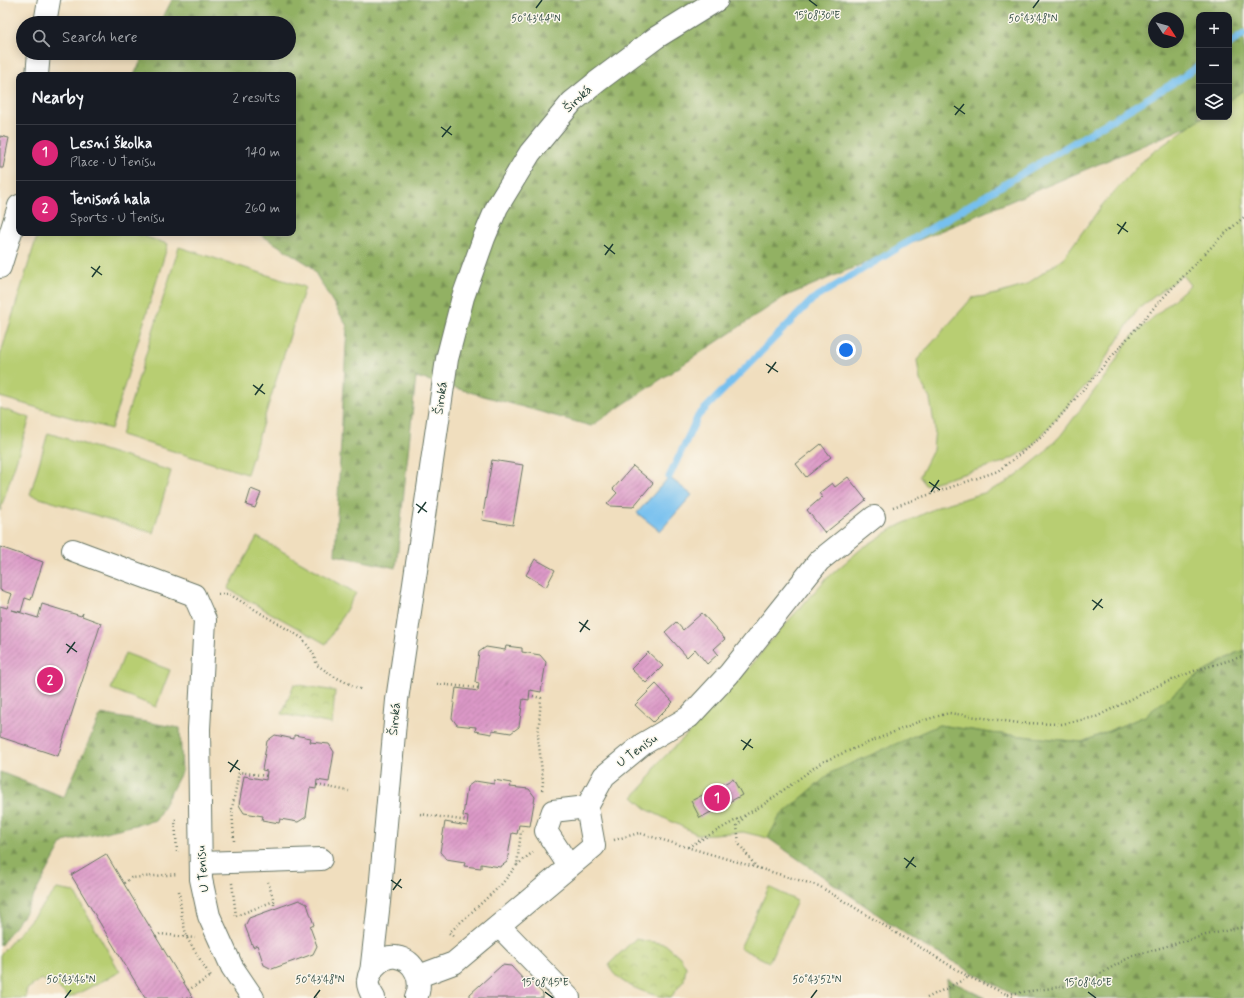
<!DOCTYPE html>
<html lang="en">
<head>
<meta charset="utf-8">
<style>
  body { margin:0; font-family:Mynerve,sans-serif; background:#242831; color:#f1f3f6 }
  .controls { position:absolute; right:12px; top:12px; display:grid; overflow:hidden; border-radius:8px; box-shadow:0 2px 10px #0003 }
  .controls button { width:36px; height:36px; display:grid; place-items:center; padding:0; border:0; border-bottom:1px solid #363941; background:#171b24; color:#f1f3f6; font:20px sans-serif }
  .compass { position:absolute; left:1148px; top:12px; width:36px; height:36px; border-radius:50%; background:#171b24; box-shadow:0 2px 10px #0003; rotate:126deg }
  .you { position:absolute; left:846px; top:350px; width:14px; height:14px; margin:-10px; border:3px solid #fff; border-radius:50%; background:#1a73e8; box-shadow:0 0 0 6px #1a73e833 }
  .badge { display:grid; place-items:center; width:26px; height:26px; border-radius:50%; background:#db2777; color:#fff; font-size:13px; font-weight:700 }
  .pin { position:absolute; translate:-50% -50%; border:2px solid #fff; box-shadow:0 1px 4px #0006 }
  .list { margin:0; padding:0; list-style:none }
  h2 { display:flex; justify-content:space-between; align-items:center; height:52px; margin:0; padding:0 16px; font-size:17px }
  h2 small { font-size:13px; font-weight:400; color:#9ea1a6 }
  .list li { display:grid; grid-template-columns:26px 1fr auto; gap:12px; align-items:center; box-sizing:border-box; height:56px; padding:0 16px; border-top:1px solid #363941 }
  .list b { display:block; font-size:15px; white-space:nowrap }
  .list p { margin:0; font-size:13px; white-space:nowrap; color:#9ea1a6 }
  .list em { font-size:13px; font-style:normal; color:#9ea1a6 }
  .icon { flex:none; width:22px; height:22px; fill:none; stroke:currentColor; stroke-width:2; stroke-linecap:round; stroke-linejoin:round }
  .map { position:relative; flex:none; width:1244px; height:998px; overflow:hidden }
  .search { position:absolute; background:#171b24; box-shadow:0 2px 10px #0003; left:16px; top:16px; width:280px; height:44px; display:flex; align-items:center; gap:10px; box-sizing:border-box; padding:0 14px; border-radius:22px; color:#9ea1a6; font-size:15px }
  .panel { position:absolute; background:#171b24; box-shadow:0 2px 10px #0003; left:16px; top:72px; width:280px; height:164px; border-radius:8px }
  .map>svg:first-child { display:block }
  .grass { fill:#b8ce72; stroke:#6c8653 }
  .forest { fill:url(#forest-firs); stroke:#58774c; fill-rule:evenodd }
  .park { fill:url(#park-crowns); stroke:#6c8653 }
  .water { fill:#76c0ef; stroke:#4a7e92 }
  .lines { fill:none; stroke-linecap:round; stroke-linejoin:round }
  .stream { stroke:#76c0ef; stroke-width:7 }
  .building { fill:url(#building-hatch) }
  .minor-casing { stroke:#687564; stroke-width:24 }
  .path { stroke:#687564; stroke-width:2.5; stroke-dasharray:1 3; stroke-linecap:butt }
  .minor { stroke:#fff; stroke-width:22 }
  .ticks { fill:none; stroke:#1f3d34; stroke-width:1.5 }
  .labels { text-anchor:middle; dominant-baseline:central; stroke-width:3; stroke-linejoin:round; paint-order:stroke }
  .street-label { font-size:13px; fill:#1f3d34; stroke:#fbf7ec }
  .ticks-label { font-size:10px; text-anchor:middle; fill:#1f3d34; stroke:#fbf7ec; stroke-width:3; stroke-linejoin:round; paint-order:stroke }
</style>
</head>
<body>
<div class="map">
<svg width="1244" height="998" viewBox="0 0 1244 998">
  <defs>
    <pattern id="forest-firs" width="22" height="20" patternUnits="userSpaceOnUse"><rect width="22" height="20" fill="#92b164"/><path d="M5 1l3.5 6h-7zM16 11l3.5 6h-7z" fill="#779153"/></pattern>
    <pattern id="park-crowns" width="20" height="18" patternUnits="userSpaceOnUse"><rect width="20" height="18" fill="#b8ce72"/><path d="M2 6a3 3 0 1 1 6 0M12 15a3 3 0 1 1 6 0" fill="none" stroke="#95a85e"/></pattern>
    <pattern id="building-hatch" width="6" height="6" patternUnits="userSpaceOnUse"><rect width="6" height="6" fill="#dc98c7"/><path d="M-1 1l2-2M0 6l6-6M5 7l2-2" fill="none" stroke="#b27da2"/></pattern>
  </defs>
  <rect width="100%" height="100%" fill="#fbf7ec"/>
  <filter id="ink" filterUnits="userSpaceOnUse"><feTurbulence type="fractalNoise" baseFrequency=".025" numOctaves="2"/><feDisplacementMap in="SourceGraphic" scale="8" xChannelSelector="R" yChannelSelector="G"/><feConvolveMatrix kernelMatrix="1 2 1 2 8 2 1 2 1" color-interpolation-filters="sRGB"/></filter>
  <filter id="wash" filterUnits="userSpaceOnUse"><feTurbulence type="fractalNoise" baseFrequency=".012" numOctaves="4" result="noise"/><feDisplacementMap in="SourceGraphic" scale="16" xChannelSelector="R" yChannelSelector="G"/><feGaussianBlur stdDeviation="0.9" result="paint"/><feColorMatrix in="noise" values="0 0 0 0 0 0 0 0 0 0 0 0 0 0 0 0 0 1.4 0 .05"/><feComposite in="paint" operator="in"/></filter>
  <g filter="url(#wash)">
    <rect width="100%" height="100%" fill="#f0debe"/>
    <g class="grass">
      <path d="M1244,90V651L1237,652L1189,681L1145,716L1082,742L991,733L939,725L890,747L780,816L768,838L743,832L699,835L648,810L633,797L647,782L657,764L694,728L750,667L773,638L825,580L861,549L894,528L942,505L984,493L1006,483L1025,469L1043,454L1061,435L1110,370L1129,339L1190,285L1182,275L1138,309L1094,376L1029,449L1004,462L925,485L920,476L933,450L935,429L930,399L920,380L917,360L972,298L997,294L1024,286L1043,273L1064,257L1103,204L1145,158L1202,117H1229V98Z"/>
      <path d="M38,233H134L168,244L111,429L0,397V356Z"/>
      <path d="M179,247L305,287L247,474L121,435Z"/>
      <path d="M0,408L30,418L0,511Z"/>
      <path d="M48,433L171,471L153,533L30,495Z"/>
      <path d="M257,537L356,593L326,644L228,589Z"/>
      <path d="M125,653L170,670L156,707L111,689Z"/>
      <path d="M769,887L797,901L769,962L740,948Z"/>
      <path d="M57,889L74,892L120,972L69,998L57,986L41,979L26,990V998H0V955Z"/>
    </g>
    <g class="forest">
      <path d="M172,0H1244V90L1229,100V15H1199V117H1203L1191,125L784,297L591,426L416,377L396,568L335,555L347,326L311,266L258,233H293V75H134L145,53H289V23H160ZM1154,18H1178V42H1154Z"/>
      <path d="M1244,651V998H1019L917,942L768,838L780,816L832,772L939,725L991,733L1082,742L1145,716L1189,681L1238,652Z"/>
      <path d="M101,714L180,728L182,771L156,820L63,842L24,914L0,946V772L64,797Z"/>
      <path d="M947,979L986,998H949Z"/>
    </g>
    <g class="park">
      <path d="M294,684L335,691L332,724L282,714Z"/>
      <path d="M635,939L665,944L680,957L686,967L684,980L671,997C654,998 611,982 609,964Z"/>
    </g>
    <path class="water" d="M669,477L692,495L660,531L637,513Z"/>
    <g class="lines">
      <g class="stream">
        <path d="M1229,44L1244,34"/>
        <path d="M669,477L698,416L813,299L1180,79L1199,65"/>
      </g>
    </g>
    <g id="blocks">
      <g class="building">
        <path d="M0,136L9,138L3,168H0Z"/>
        <path d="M821,444L831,457L806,477L796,464Z"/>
        <path d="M492,460L523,465L513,525L482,520Z"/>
        <path d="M633,466L653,483L633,507L610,506L607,504L617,493L613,489Z"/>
        <path d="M848,477L866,500L825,533L807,510L822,497L819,493L832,483L835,487Z"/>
        <path d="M251,489L261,493L255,508L246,505Z"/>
        <path d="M0,547L43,562L31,600L25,598L21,612L12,610L38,618L42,604L81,616L83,613L82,616L101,623L58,756L0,737V606L7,608L12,594L0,590Z"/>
        <path d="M535,559L555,570L546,587L526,575Z"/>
        <path d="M702,613L725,639L714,649L718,654L707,664L695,649L687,657L665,632L676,622L683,630Z"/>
        <path d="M506,646L522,648V652L540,655L546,662L541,692L530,690L529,700L523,699L519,727L511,733L492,730V734L475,731L476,727L457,725L452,718L456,688L478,691L479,683L475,682L479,652L486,647L505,650Z"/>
        <path d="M648,652L663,666L646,683L631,669Z"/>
        <path d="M656,684L673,702L653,722L635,705Z"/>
        <path d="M275,735L294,739V735L311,738L310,742L329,744L334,752L329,782L317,780L316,789L310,788L306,817L298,822L280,819L279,823L262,820L263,816L244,813L239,805L244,776L266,780L267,771L262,770L267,741Z"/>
        <path d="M733,779L742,795L700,818L691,801Z"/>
        <path d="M494,780L511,783L510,787L529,789L535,797L530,826L519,825L517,834L512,833L507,862L500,867L481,864V868L464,866L465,862L446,859L440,852L445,822L467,826L468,817L463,816L467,787L475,781L494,784Z"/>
        <path d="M106,854L156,937L193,998H145L71,875Z"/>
        <path d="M299,900L307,904L314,925L310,927L317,946L313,954L272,969L264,965L257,945L253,947L245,926L249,918Z"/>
        <path d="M502,965L511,966L525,981L528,978L543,994V998H470V994Z"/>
      </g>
    </g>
  </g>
  <g filter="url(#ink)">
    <use href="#blocks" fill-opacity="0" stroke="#687564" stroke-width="1"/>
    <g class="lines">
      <defs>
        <g id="minor">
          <path d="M45,23L49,0"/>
          <path d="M37,75L39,53"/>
          <path d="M0,267L19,206"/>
          <path d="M73,550L194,595L205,620L199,729L201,879L209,916L232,967L253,998"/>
          <path d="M201,863L321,859"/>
          <path d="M569,866L546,831L553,811L587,807"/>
          <path d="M499,926L569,998"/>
          <path d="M371,973L379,902L397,700L447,359L463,297L484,238L497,207L530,153L572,102L598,81L657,37L717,0"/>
          <path d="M419,976L454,963L594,846L587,807L604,776L643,744L689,717L729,674L819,561L874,517"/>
          <path d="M374,998C371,993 367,986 368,981C369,968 384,955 396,957C416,960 423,982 416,998"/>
        </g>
      </defs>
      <use href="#minor" class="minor-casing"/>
      <g class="path">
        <path d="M893,507L998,471L1044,435L1158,303L1219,239L1244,217"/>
        <path d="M218,594H229L302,638L313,653L317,665L335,677L362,690"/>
        <path d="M437,684L479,688"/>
        <path d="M529,695L541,698L538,736L543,781L542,792"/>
        <path d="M317,785L349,791"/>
        <path d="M420,814L468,821"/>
        <path d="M745,816L737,826L739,844L757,868"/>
        <path d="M614,840L639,833L819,886L969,977L1015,998"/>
        <path d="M234,841L232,809L239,772L267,776"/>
        <path d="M688,847L763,805L822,762L918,722L949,713L1019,723L1062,724L1096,717L1155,687L1194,671L1244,656"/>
        <path d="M177,852L175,820H178"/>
        <path d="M517,865L533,852"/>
        <path d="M124,883L131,878L178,874"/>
        <path d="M232,883L236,916H234"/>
        <path d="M179,891L182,918L187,938L212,979"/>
        <path d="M274,909V901"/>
        <path d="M236,916L274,901L268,882"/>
        <path d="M453,936L449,933L501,885L517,865L521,831H524"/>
        <path d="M156,937L160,934L195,938"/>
        <path d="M188,990L210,977"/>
        <path d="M1008,994L1082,984L1132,956L1206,935L1244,927"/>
        <path d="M315,998L318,997"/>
        <path d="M927,998L969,977"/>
      </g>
      <use href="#minor" class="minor"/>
    </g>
  </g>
  <path class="ticks" d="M809,0L817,6M536,8L542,0M1033,8L1039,0M954,106L965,114M955,115L964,104M441,127L452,135M442,137L451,126M1117,224L1128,232M1118,234L1126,222M604,245L615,254M605,255L613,244M91,267L102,275M92,277L100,266M766,364L778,372M768,373L776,362M253,385L265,394M255,395L263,384M929,482L940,490M931,492L939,480M416,504L427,512M418,513L426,502M1092,600L1103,608M1093,610L1102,599M579,622L590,630M580,632L588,620M66,644L77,652M67,653L75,642M741,740L753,748M743,750L751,739M228,762L240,770M230,772L238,760M904,858L916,867M906,868L914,857M391,880L402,888M393,890L401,879M545,992L553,998M1088,992L1096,998M65,998L71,990M314,998L320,990M811,998L817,990"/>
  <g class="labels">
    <g class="street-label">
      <text transform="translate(578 99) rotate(-43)">Široká</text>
      <text transform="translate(441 398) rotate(-82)">Široká</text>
      <text transform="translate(395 719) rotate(-85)">Široká</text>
      <text transform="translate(637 751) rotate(-36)">U Tenisu</text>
      <text transform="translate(203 869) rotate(-95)">U Tenisu</text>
    </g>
  </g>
  <g class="ticks-label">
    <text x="817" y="19">15°08'30"E</text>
    <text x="536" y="22">50°43'44"N</text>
    <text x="1033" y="22">50°43'48"N</text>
    <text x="71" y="983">50°43'46"N</text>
    <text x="320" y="983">50°43'48"N</text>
    <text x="817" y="983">50°43'52"N</text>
    <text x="545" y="986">15°08'45"E</text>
    <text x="1088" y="986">15°08'40"E</text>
  </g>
</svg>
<div class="controls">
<button>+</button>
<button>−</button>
<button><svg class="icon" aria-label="layers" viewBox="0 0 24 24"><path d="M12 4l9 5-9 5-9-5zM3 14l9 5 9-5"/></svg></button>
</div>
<svg class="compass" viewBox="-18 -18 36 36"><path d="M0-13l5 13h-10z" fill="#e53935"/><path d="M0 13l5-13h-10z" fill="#9ea1a6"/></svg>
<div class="you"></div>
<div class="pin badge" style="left:717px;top:798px">1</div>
<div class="pin badge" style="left:50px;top:680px">2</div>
<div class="search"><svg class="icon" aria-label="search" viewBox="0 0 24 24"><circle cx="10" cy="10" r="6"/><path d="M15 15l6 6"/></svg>Search here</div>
<section class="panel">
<h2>Nearby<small>2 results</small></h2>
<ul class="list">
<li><span class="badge">1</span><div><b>Lesní školka</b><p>Place · U Tenisu</p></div><em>140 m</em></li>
<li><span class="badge">2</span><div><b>Tenisová hala</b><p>Sports · U Tenisu</p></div><em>260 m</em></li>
</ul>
</section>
</div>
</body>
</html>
